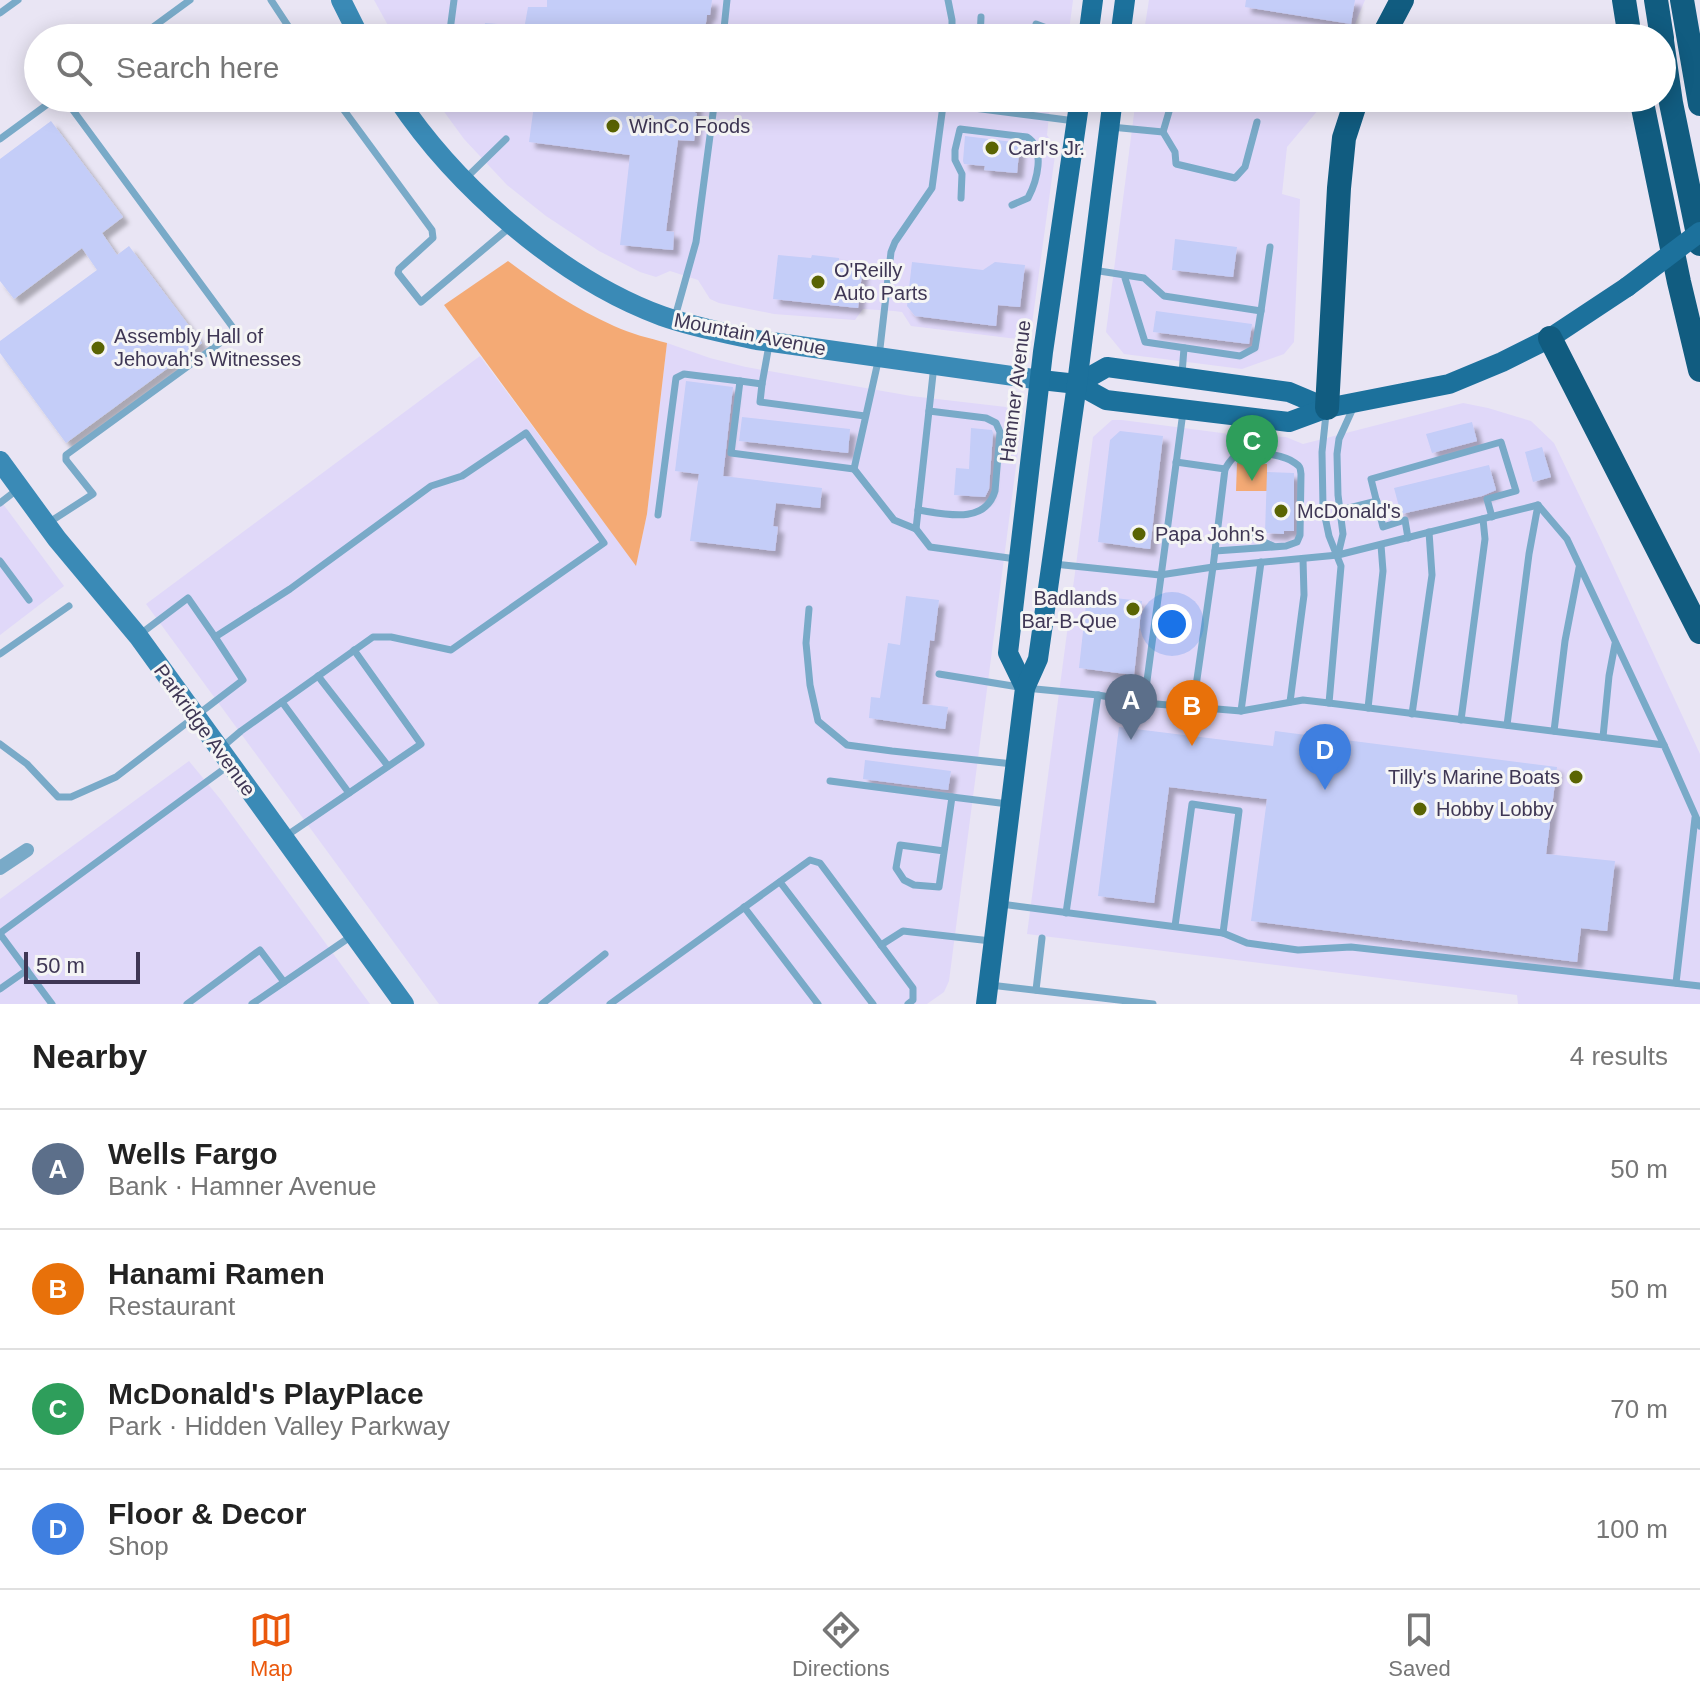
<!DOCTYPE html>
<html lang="en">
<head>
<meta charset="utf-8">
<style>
  body { margin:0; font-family:Helvetica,sans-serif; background:#f6f6f6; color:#222 }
  .scale { position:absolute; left:24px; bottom:20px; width:116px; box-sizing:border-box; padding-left:8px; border:4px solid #3f3755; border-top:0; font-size:22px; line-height:28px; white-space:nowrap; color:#3f3755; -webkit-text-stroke:6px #f5f5f5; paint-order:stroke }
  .you { position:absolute; left:1172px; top:624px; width:28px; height:28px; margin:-20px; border:6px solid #fff; border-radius:50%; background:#1a73e8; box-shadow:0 0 0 12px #1a73e833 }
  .badge { display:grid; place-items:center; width:52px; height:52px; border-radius:50%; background:#ea580c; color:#fff; font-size:26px; font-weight:700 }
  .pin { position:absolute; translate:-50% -66px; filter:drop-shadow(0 2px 4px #0008) }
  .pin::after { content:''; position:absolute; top:42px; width:28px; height:24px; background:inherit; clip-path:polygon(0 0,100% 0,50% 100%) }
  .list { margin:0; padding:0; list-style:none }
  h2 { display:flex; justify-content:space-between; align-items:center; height:104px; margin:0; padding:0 32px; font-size:34px }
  h2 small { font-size:26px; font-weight:400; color:#767676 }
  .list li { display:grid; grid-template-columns:52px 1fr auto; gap:24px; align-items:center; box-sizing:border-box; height:120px; padding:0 32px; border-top:2px solid #e0e0e0 }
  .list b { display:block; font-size:30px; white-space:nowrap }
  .list p { margin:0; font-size:26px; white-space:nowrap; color:#767676 }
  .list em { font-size:26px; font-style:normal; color:#767676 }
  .icon { flex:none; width:44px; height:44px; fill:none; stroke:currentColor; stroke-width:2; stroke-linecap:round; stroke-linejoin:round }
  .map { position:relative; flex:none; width:1700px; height:1004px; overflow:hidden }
  .search { position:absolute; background:#fff; box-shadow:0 4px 20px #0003; left:24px; right:24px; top:24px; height:88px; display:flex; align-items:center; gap:20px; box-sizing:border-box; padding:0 28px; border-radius:44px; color:#767676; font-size:30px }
  .sheet { height:584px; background:#fff }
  nav { display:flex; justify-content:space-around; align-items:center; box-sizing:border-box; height:112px; border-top:2px solid #e0e0e0; background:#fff; font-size:22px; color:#767676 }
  nav a { display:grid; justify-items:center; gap:4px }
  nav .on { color:#ea580c }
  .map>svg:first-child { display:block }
  .built { fill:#e0d8f9 }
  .green { fill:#f4aa75 }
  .building { fill:#c4cdf8; filter:url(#shadow) }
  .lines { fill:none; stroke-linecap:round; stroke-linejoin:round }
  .lane { stroke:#79aac8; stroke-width:7 }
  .street { stroke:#79aac8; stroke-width:14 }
  .secondary { stroke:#3a8ab6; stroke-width:20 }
  .primary { stroke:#1c719c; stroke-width:20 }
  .highway { stroke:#115c80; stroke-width:24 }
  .primary-bridge { stroke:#1c719c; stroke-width:20 }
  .poi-dot { fill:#5a6403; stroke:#f5f5f5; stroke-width:3 }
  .labels { text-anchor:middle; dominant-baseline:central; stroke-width:6; stroke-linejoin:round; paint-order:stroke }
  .poi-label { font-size:20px; fill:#3f3755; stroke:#f5f5f5; text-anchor:start }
  .street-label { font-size:20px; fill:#3f3755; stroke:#f5f5f5 }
</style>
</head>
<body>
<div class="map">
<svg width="1700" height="1004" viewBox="0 0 1700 1004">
  <defs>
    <filter id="shadow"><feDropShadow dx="6" dy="6" stdDeviation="2" flood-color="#0004"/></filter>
  </defs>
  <rect width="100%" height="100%" fill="#e9e5f4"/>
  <g class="built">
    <path d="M374,0H1073L1068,38H395Z"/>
    <path d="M1149,0H1365L1349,38H1143Z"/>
    <path d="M434,98H1056L1050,106L1047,135L1056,148L1032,324L1017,339L911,326L902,312L894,311L863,309L855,320L774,314L719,303L710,299L698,280L670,271L656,277L640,272L599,251L546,216L507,185L464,139Z"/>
    <path d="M1136,98H1324L1319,109L1287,147L1282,194L1300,199L1294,342L1284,354L1242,369L1124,354L1106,332Z"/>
    <path d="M667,343L710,358L746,367L911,396L1006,407L1021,428L949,981L944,992L927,1004H439L146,604L480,356L636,565L647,514Z"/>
    <path d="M1463,403L1488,408L1531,421L1554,443L1601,540L1700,754V1004H1518L1517,995L1027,934L1093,437L1112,420H1122L1245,436L1286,437L1303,444Z"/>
    <path d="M0,500L64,586L0,635Z"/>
    <path d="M189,761L221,800L370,1004H0V899Z"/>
  </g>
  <g class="green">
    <path d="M508,261C541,286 576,309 614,326C631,334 649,338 667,343L647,514L636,566L444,305Z"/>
    <path d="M1237,463L1267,464V491H1236Z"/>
  </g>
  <g class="building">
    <path d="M547,0H712L710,15H707L704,38H536L523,35L528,7H547Z"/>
    <path d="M1246,0H1355L1351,24L1245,7Z"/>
    <path d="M485,23L498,24L496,38H483Z"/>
    <path d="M535,98H697L695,113H697L694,141L678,140L666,231L674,232L673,250L620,245L630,155L529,142Z"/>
    <path d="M51,121L123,217L102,233L117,255L129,246L202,343L66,443L0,353V341L97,270L82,248L14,299L0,281V159Z"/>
    <path d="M965,136L1020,143L1017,173L984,170L985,166L964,164L963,161Z"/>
    <path d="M1175,239L1237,247L1233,277L1172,270Z"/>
    <path d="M778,255L811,258L812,255L839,258V262L863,265L858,308L773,299Z"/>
    <path d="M912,262L983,270L995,262L1025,265L1020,307L998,305L996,326L915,316L907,306Z"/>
    <path d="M1156,311L1252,324L1249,344L1153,332Z"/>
    <path d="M686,381L733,387L723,476L822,488L820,508L776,503L773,526L778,527L775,551L690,541L699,474L675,471Z"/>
    <path d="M742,417L850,429L848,453L739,441Z"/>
    <path d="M1472,422L1477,441L1432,453L1426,434Z"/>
    <path d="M971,428L992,430L993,433L989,489L985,497L954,495L956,468L969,469Z"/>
    <path d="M1120,431L1163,436L1150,549L1098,542L1110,440Z"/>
    <path d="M1542,447L1551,477L1533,482L1525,452Z"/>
    <path d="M1489,465L1496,490L1482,496L1401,514L1394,488Z"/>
    <path d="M1267,472L1294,473V531H1284V534L1265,533Z"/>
    <path d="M1087,595L1142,601L1134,675L1079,668Z"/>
    <path d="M906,596L939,600L934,641L930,640L922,704L948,707L945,729L869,718L871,697L880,698L888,643L900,645Z"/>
    <path d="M1119,727L1273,746L1275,731L1557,767L1546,854L1615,861L1607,931L1581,928L1577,962L1251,921L1267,799L1169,787L1154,903L1098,896Z"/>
    <path d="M865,760L951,771L948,790L863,779Z"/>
  </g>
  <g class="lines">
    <g class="lane">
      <path d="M271,0L296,38"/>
      <path d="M948,0L952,20V38"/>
      <path d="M0,13L18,0"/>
      <path d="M1036,24L1052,30V38"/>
      <path d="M138,38L190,0"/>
      <path d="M449,38L454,0"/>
      <path d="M723,38L727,0"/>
      <path d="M980,38L981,17"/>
      <path d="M335,98L432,230L433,238L399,269L398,273L421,302L509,228"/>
      <path d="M943,104L1075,121"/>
      <path d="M409,112L428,98"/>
      <path d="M1111,127L1163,132L1173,98"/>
      <path d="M1163,132L1175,152L1176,164L1235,178L1245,167L1257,122"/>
      <path d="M0,139L56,98"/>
      <path d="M465,179L506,139"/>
      <path d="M961,198L962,174L955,160V150L960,129L1027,137C1046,149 1037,181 1028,198L1012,205"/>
      <path d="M1093,270L1144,278L1164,296L1261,311L1255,348L1240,356L1145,342L1124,275"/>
      <path d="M1261,311L1270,247"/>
      <path d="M675,317L696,242L715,98"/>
      <path d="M769,345L762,384L740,381L731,453L854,469L879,357L891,252L895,242L932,188L944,98"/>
      <path d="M1182,374L1184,348"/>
      <path d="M762,384L760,402L865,416"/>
      <path d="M1326,414L1322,452L1323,507L1329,536L1341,566L1329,703L1664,745L1700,826"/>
      <path d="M1176,462L1225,469L1213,567L1338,555L1538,505L1567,539L1664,745"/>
      <path d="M854,469L894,520L916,529L934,365"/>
      <path d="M0,503L18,489"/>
      <path d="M918,510C945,514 985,525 995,491L1000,432L996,423L986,418L929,411"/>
      <path d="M1341,510L1377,501"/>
      <path d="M658,515L676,378L684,374L740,381"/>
      <path d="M48,523L93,494L66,460V455L231,335L234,329L64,98"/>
      <path d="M916,529L930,547L1016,559"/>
      <path d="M1217,536L1253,537L1273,546"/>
      <path d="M1408,538L1405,520L1383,527L1371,479L1501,442L1516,491L1487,499L1492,517"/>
      <path d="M1215,551L1286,546L1297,542L1300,535L1301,474C1300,468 1301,467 1295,463C1287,456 1248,448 1238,454C1232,457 1228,464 1225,469"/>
      <path d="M1338,555L1343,534L1338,495L1337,454L1339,439L1354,406"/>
      <path d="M0,561L29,600"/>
      <path d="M1054,564L1160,575L1213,567L1193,707"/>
      <path d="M809,609L806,643L810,685L818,721L847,745L892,751L1013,764"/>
      <path d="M139,635L188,598L215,637L290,589L431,486L462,476L526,433L604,543L451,650L391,637H373L241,731L221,748"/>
      <path d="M0,654L69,606"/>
      <path d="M939,674L1025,688L1098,695L1144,703L1241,711L1303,700L1329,703"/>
      <path d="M318,676L388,766"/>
      <path d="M282,702L349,793"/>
      <path d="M1290,702L1304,595L1303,559"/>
      <path d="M1144,703L1183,412"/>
      <path d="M1368,708L1383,571L1381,545"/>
      <path d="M1241,711L1261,562"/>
      <path d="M1412,714L1432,575L1429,532"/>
      <path d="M1461,720L1485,539L1483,519"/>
      <path d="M1507,725L1529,554L1538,505"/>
      <path d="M1554,731L1565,641L1579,568"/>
      <path d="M1603,737L1609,676L1615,644"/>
      <path d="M0,744L27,764L58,797H71L116,777L243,680L215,637"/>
      <path d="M830,781L952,797"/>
      <path d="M286,836L421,744L354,650"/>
      <path d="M944,851L900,845L896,868L904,880L914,885L939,887L952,797L1008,804"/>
      <path d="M780,882L873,1004"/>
      <path d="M1001,904L1223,933L1239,811L1192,804L1175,926"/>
      <path d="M744,907L818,1004"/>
      <path d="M1066,913L1098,695"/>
      <path d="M0,933L228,766"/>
      <path d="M1223,933L1247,943L1298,950L1351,947L1700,986"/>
      <path d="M0,934L52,1004"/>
      <path d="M881,945L903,931L991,941"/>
      <path d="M1676,983L1695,818"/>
      <path d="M990,985L1153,1004"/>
      <path d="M0,989L27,970"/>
      <path d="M1036,990L1042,938"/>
      <path d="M187,1004L260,950L284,982"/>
      <path d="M252,1004L353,935"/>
      <path d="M542,1004L605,954"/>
      <path d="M610,1004L810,860L820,863L913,988V1000L908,1004"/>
    </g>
    <path class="street" d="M0,868L27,850"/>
    <g class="secondary">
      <path d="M341,0L360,38"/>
      <path d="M397,98C456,187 561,279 662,316C693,327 725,333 757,340L1041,380"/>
      <path d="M0,461L57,539L138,636L404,1004"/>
    </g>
    <g class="primary">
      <path d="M1088,38L1093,0"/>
      <path d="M1120,38L1125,0"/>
      <path d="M1041,380L1077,384L1107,367L1289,392L1327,408"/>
      <path d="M1077,384L1106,400L1289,422L1327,408L1449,384L1502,362L1550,338L1627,287"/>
      <path d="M1025,688L1008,653L1043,352L1080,98"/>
      <path d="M986,1004L1025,688L1038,659L1077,384L1113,98"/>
    </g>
    <g class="highway">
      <path d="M1624,0L1630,38"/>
      <path d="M1656,0L1662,38"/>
      <path d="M1682,0L1700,104"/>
      <path d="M1382,38L1402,0"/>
      <path d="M1662,41L1671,103L1700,244"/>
      <path d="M1641,98L1679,282L1700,370"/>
      <path d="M1550,338L1700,632"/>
      <path d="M1327,408L1339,188L1344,138L1357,98"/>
    </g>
    <path class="primary-bridge" d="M1627,287L1700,232"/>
  </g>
  <g class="poi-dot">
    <circle cx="613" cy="126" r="8"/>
    <circle cx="992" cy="148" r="8"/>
    <circle cx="818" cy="282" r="8"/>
    <circle cx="98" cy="348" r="8"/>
    <circle cx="1281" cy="511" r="8"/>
    <circle cx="1139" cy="534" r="8"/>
    <circle cx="1133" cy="609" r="8"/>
    <circle cx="1576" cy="777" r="8"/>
    <circle cx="1420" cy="809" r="8"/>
  </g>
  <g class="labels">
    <g class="poi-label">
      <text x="629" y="126">WinCo Foods</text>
      <text x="1008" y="148">Carl's Jr.</text>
      <text x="834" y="270">O'Reilly<tspan x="834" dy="23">Auto Parts</tspan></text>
      <text x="114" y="336">Assembly Hall of<tspan x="114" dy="23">Jehovah's Witnesses</tspan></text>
      <text x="1297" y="511">McDonald's</text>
      <text x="1155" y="534">Papa John's</text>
      <text x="1117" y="598" text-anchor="end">Badlands<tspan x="1117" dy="23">Bar-B-Que</tspan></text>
      <text x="1560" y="777" text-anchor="end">Tilly's Marine Boats</text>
      <text x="1436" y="809">Hobby Lobby</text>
    </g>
    <g class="street-label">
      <text transform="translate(750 334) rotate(11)">Mountain Avenue</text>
      <text transform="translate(1015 391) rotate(-83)">Hamner Avenue</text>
      <text transform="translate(205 730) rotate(54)">Parkridge Avenue</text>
    </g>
  </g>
</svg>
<div class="scale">50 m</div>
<div class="you"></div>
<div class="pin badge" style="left:1131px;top:740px;background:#5c6f8a">A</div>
<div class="pin badge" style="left:1192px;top:746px;background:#e8710a">B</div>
<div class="pin badge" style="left:1252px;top:481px;background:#2e9e5b">C</div>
<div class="pin badge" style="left:1325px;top:790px;background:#3f7fe0">D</div>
<div class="search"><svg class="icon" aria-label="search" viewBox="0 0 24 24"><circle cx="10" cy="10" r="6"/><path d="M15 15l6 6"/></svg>Search here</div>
</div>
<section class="sheet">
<h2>Nearby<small>4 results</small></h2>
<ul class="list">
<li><span class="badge" style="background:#5c6f8a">A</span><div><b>Wells Fargo</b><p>Bank · Hamner Avenue</p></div><em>50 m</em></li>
<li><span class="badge" style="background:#e8710a">B</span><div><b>Hanami Ramen</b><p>Restaurant</p></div><em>50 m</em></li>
<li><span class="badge" style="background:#2e9e5b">C</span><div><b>McDonald's PlayPlace</b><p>Park · Hidden Valley Parkway</p></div><em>70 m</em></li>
<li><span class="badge" style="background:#3f7fe0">D</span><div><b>Floor &amp; Decor</b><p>Shop</p></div><em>100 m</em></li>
</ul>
</section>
<nav>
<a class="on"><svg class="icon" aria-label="map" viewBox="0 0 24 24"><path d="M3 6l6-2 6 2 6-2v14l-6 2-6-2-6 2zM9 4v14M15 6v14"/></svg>Map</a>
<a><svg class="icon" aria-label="directions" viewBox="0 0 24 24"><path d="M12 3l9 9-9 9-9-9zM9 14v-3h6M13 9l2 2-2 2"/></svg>Directions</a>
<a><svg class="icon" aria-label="saved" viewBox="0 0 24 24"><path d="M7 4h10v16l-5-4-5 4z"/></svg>Saved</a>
</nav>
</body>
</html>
